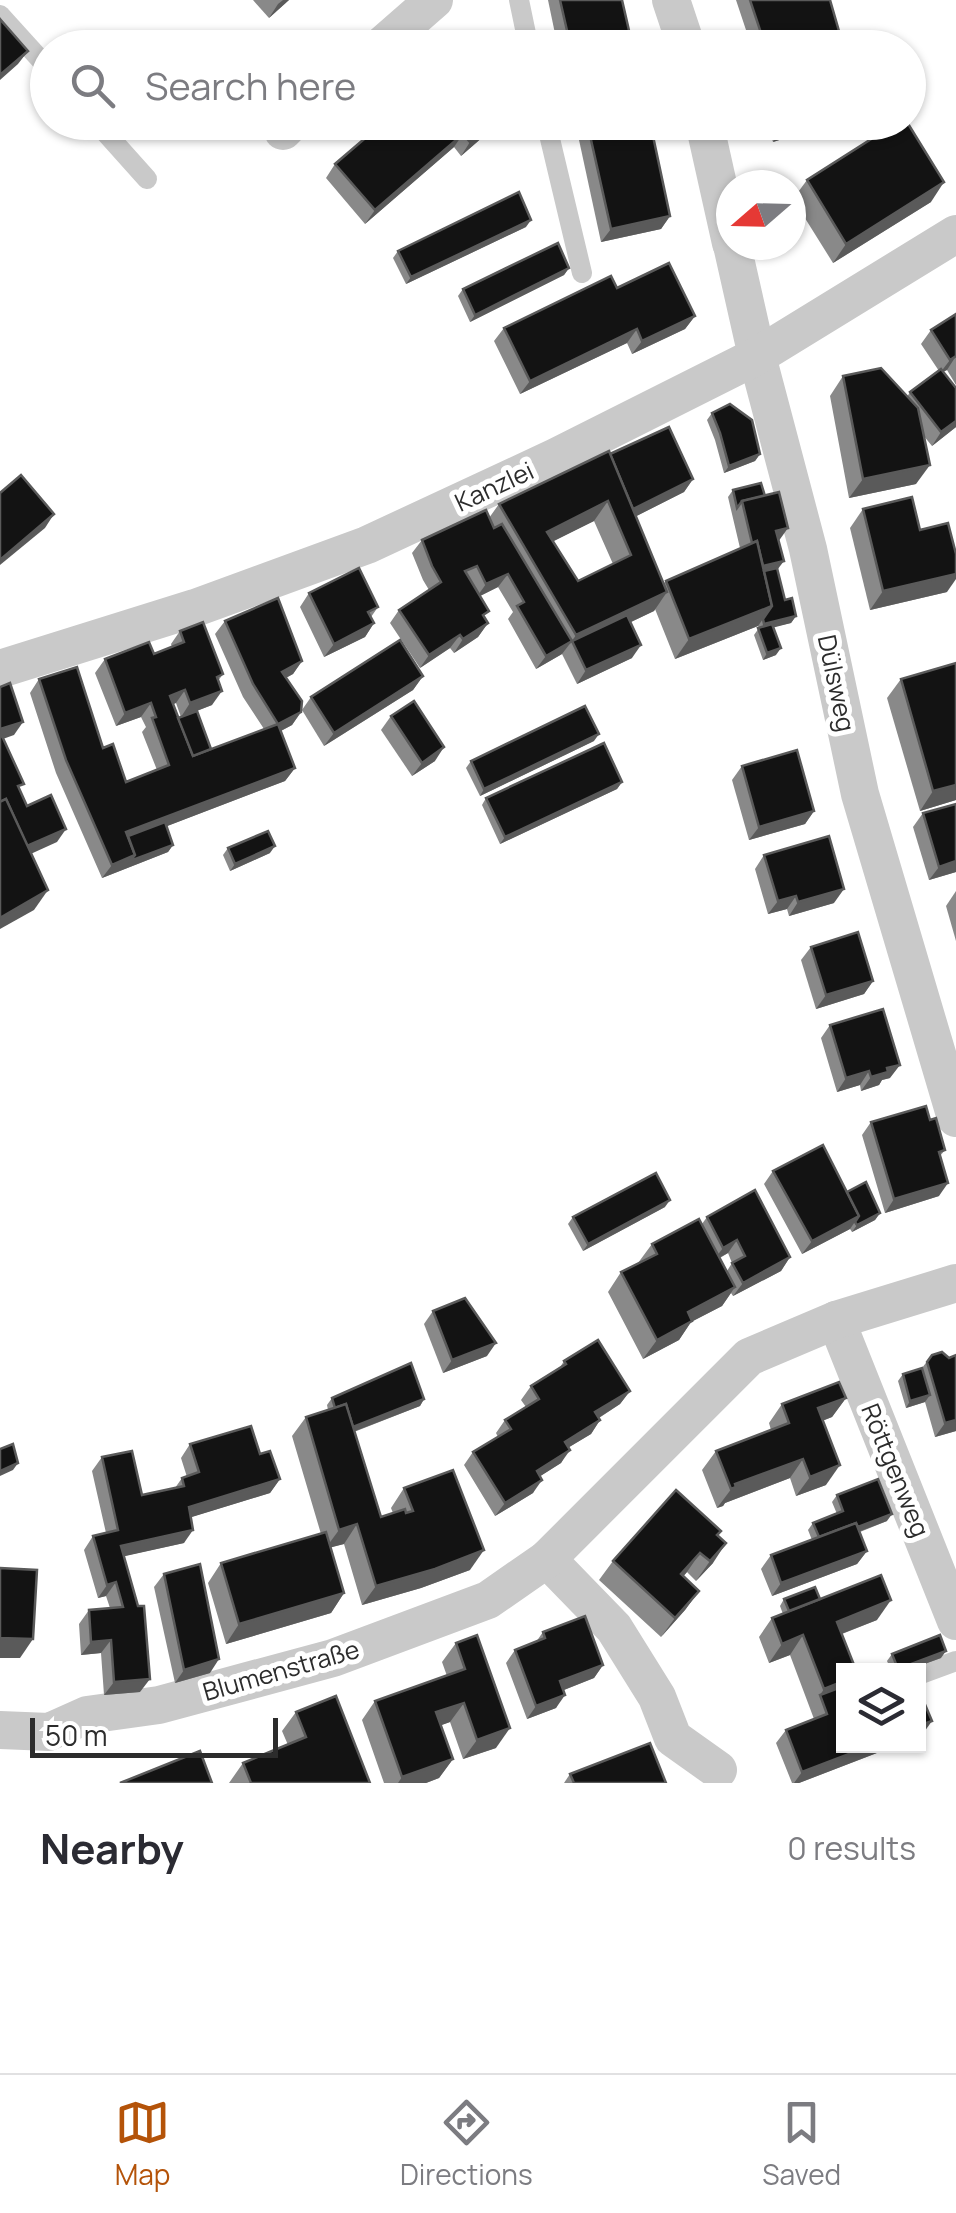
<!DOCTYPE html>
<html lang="en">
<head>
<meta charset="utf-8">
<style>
  body { margin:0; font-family:Manrope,sans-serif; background:#f2f2f3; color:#2b2b33 }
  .controls { position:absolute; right:30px; bottom:30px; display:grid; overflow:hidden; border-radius:0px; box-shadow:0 2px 8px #0004 }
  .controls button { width:90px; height:90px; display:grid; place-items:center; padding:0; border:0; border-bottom:2px solid #e1e1e2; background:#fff; color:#2b2b33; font:50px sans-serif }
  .compass { position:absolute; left:716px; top:170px; width:90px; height:90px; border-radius:50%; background:#fff; box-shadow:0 2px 8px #0004; rotate:250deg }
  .scale { position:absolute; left:30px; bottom:25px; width:248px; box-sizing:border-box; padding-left:10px; border:5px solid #2c2c2c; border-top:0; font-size:28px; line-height:35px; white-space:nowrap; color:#2c2c2c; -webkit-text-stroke:8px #fff; paint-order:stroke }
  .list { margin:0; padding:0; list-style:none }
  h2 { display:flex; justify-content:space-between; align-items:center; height:130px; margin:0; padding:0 40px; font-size:42px }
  h2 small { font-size:32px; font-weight:400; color:#7c7c81 }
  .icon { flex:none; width:55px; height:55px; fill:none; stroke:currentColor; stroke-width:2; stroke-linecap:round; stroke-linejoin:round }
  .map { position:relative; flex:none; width:956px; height:1783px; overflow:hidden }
  .search { position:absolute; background:#fff; box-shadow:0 2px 8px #0004; left:30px; right:30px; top:30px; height:110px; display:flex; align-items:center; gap:25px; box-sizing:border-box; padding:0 35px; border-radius:55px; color:#7c7c81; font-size:38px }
  .sheet { height:290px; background:#fff }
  nav { display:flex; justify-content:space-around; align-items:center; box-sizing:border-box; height:140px; border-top:2px solid #e1e1e2; background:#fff; font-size:28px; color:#7c7c81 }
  nav a { display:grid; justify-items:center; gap:5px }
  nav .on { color:#b45309 }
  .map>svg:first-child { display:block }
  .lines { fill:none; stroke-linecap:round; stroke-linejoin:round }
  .service { stroke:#c9c9c9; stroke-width:20 }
  .minor { stroke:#c9c9c9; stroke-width:38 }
  .wall { fill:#898989; fill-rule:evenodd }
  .shaded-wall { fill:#5a5a5a }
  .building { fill:#131313; stroke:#5a5a5a; stroke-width:2.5; fill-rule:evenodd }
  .labels { text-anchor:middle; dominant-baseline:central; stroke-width:10; stroke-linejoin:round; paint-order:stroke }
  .street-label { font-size:25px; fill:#2c2c2c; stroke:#fff }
</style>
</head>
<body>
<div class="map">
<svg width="956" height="1783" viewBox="0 0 956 1783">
  <rect width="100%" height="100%" fill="#fff"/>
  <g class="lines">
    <g class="service">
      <path d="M519,0L529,48"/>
      <path d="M0,15L48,68"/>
      <path d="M96,122L147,179"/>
      <path d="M546,122L582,273"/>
      <path d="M918,1675L956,1661"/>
    </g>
    <g class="minor">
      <path d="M671,0L687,48"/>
      <path d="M379,48L434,0"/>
      <path d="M704,122L731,243"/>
      <path d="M283,131L292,122"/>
      <path d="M732,245L757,356L808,549L860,794L956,1118"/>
      <path d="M0,669L195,608L367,545L556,457L757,356L956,234"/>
      <path d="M836,1320L956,1621"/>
      <path d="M547,1559L614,1628L657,1697L673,1738L718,1770"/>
      <path d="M0,1730L49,1732L87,1715L159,1705L333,1658L488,1600L547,1559L749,1357L836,1320L956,1283"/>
    </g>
  </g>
  <g class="wall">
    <path d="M253,0H289L269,18Z"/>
    <path d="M548,0H622L633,48H558Z"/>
    <path d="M736,0H830L843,48H752Z"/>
    <path d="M500,122L461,156L454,147L365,224L326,178L335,164Z"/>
    <path d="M578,122H650L670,216L661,229L601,242L576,126Z"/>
    <path d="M767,122H835L773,142Z"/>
    <path d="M807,180L931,202L833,263L793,199Z"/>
    <path d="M526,227L406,284L393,258L398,251Z"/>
    <path d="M569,268L564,275L470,322L458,296L463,289Z"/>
    <path d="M617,288L695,316L685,329L632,354L627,343L520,394L494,341L504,328Z"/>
    <path d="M956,314V385L947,370L943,372L956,427L932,446L923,435L916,484L849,498L830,396L843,376L907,397L910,392L939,371L921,344L931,330Z"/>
    <path d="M712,413L760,454L755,461L724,473L715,440L707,420Z"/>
    <path d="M610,454L693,479L684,492L636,516L664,583L666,581L740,548L728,497L733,490L779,541L777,570L785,600L796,616L791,623L773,627L776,655L763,660L754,635L759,628L758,626L675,659L655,609L654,611L631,622L632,658L577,684L562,654L536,669L508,619L513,612L498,587L480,596L484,618L488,623L478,637L454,653L450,648L420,668L390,623L399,610L429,590L423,580L412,553L422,540L489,518L499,504ZM594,521L613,564L578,581L553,541Z"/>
    <path d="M863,509L947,592L870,610L850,528Z"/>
    <path d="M309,593L378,607L371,617L374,623L365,637L324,657L300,607Z"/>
    <path d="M225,621L302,661L293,674L286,678L301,712L292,725L281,731L295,768L285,781L167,826L173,845L168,852L102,878L56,773L30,693L39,679L103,748L126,782L157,770L142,732L146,727L141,717L116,726L95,673L105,659L154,654L172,647L171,644L180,631L223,674L218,681L212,705L181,717L176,703L173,704L178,718L211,749L264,729L243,697L215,634Z"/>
    <path d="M423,676L413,690L324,746L302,710L311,697Z"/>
    <path d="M901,679L956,800L920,811L887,698Z"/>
    <path d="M391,716L435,761L412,776L381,730Z"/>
    <path d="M594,741L480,796L466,768L471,761Z"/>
    <path d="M742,766L814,811L805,824L749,840L732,780Z"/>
    <path d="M622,782L617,789L500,844L482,805L486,798Z"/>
    <path d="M923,813L956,872L929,880L913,827Z"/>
    <path d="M228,848L270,853L230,871L223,855Z"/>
    <path d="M764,855L834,903L789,916L787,909L768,914L755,869Z"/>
    <path d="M956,891V941L946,906Z"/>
    <path d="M811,947L873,981L864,994L816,1009L801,960Z"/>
    <path d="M830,1025L890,1078L882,1080L879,1085L861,1091L860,1085L837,1092L821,1038Z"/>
    <path d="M930,1120L945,1150L940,1156L939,1196L885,1213L862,1135L871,1122Z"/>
    <path d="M773,1171L847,1192L880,1213L875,1220L852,1232L850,1229L802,1254L764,1184Z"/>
    <path d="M665,1207L583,1251L568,1224L573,1217Z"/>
    <path d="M707,1217L790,1257L781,1271L733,1296L731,1293L722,1306L691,1322L679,1340L643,1359L608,1292L621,1272L638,1263L652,1244L702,1224ZM728,1253L732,1263L727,1271L720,1258Z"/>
    <path d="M433,1311L487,1356L443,1373L424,1324Z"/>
    <path d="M932,1355L949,1358L956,1355V1431L935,1437L925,1402L906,1408L898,1381L903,1374L922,1368Z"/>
    <path d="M564,1361L630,1391L620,1404L599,1418L600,1420L591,1434L569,1447L561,1463L540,1476L533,1493L495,1516L464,1465L473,1452L498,1437L496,1433L505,1420L526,1407L521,1400L531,1386L559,1369Z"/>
    <path d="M332,1398L424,1399L420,1406L354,1432L381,1517L393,1513L391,1508L404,1488L470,1570L421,1588L362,1605L344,1544L331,1547L344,1593L331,1613L226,1644L208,1583L221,1563L321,1534L292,1436L306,1417L328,1410L327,1405Z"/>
    <path d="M846,1398L832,1417L822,1421L826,1485L796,1496L790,1478L725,1503L723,1506L717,1508L702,1470L716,1451L771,1430L769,1423L782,1404Z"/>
    <path d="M190,1444L260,1454L280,1479L270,1493L191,1517L184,1543L124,1556L140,1692L104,1695L101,1653L81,1655L79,1624L89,1610L110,1608L106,1596L98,1598L84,1550L93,1536L106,1533L92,1471L102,1457L142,1495L175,1488L182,1478L187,1477L181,1458Z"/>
    <path d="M837,1495L887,1521L860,1532L867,1551L857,1564L772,1596L761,1569L771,1555L812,1540L808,1530L813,1523L837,1514L832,1502Z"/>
    <path d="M717,1535L713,1563L696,1581L687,1572L683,1577L699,1591L685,1610L661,1637L599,1580L613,1561Z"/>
    <path d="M164,1574L210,1673L175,1683L154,1587Z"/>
    <path d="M784,1599L877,1620L842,1634L844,1746H895L799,1783H792L776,1743L786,1730L814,1719L790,1655L769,1663L759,1637L772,1618L783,1614L780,1606Z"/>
    <path d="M543,1632L603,1665L594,1678L564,1690L556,1708L527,1719L506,1663L515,1650L536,1642Z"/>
    <path d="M456,1643L496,1748L463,1759L450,1722L441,1725L453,1759L439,1778L426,1783H384L362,1720L375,1701L447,1676L442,1662Z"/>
    <path d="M892,1654L941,1658L908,1670H891L887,1661Z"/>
    <path d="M296,1712L370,1783H229L243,1763L288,1745L282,1731Z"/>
    <path d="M570,1774L666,1783H564Z"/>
  </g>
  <g class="shaded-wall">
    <path d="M283,0H289L269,18L278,4Z"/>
    <path d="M28,51L18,64L0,80V75Z"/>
    <path d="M493,122H500L461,156L470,142Z"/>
    <path d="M787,122H835L773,142Z"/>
    <path d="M463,134L454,147L365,224L375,210Z"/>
    <path d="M944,182L931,202L833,263L846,244Z"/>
    <path d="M670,216L661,229L601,242L611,229Z"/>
    <path d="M531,220L526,227L406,284L411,277Z"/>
    <path d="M569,268L564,275L470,322L475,315Z"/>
    <path d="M695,316L685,329L632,354L642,341Z"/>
    <path d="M637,329L627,343L520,394L530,381Z"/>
    <path d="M956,356L947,370L940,373L950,360Z"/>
    <path d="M956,421V427L932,446L941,432Z"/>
    <path d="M760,454L755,461L724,473L729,466Z"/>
    <path d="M930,465L916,484L849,498L863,479Z"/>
    <path d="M693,479L684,492L617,526L627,512Z"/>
    <path d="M608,501L594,521L534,551L547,532Z"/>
    <path d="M54,514L45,528L0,565V560Z"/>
    <path d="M788,528L778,542L776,531Z"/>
    <path d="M784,561L774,574L757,567Z"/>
    <path d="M508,574L498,587L476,598L486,584Z"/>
    <path d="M956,574V579L947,592L870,610L883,591Z"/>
    <path d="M667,592L654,611L576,648L572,641L576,635Z"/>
    <path d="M772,606L758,626L675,659L689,639Z"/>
    <path d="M796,616L791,623L760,631L764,624Z"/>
    <path d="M374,623L365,637L324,657L334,644Z"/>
    <path d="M488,623L478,637L454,653L463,639Z"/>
    <path d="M460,635L450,648L420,668L429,655Z"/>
    <path d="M572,641L562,654L536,669L546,656Z"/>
    <path d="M641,645L632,658L577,684L586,670Z"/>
    <path d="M781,648L776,655L763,660L767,653Z"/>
    <path d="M302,661L293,674L272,685L282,672Z"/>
    <path d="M423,676L413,690L324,746L334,733Z"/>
    <path d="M185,690L176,703L161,709L170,696Z"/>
    <path d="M222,691L212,705L181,717L190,703Z"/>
    <path d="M151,703L141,717L116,726L125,713Z"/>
    <path d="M301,712L292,725L269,737L278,724Z"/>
    <path d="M23,722L14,735L0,740V729Z"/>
    <path d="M599,734L594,741L480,796L484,789Z"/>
    <path d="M444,747L435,761L412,776L422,763Z"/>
    <path d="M295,768L285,781L123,843L126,832Z"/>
    <path d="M622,782L617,789L500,844L505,837Z"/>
    <path d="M956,785V800L920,811L933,791Z"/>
    <path d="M814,811L805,824L749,840L759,827Z"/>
    <path d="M66,829L57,842L13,862L22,848Z"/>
    <path d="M173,845L168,852L102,878L112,865L135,855Z"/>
    <path d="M275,846L270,853L230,871L235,864Z"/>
    <path d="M956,861V872L929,880L939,867Z"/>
    <path d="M844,889L834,903L789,916L798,902Z"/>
    <path d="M48,890L34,910L0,929V918Z"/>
    <path d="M796,896L787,909L768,914L778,901Z"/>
    <path d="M873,981L864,994L816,1009L826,995Z"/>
    <path d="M900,1065L890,1078L882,1080L879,1085L861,1091L871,1077L887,1068Z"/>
    <path d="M869,1071L860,1085L837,1092L846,1078Z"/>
    <path d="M948,1183L939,1196L885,1213L894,1199Z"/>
    <path d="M670,1200L665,1207L583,1251L588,1244Z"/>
    <path d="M880,1213L875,1220L852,1232L857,1225Z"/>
    <path d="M859,1216L850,1229L802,1254L812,1241Z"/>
    <path d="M737,1240L728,1253L713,1261L723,1248Z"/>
    <path d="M790,1257L781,1271L733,1296L743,1283Z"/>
    <path d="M735,1287L722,1306L691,1322L679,1340L643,1359L657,1340L688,1312Z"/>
    <path d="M496,1343L487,1356L443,1373L452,1360Z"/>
    <path d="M630,1391L620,1404L586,1426L595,1412Z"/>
    <path d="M930,1395L925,1402L906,1408L910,1401Z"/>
    <path d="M846,1398L832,1417L804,1428L818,1408Z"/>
    <path d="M424,1399L420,1406L337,1438L342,1432Z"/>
    <path d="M600,1420L591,1434L556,1455L565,1442Z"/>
    <path d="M956,1420V1431L935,1437L945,1423Z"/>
    <path d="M570,1450L561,1463L528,1484L537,1471Z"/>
    <path d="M803,1459L790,1478L725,1503L723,1506L717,1508L735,1484Z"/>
    <path d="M18,1463L13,1470L0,1476V1471Z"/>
    <path d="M840,1465L826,1485L796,1496L810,1477Z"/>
    <path d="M280,1479L270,1493L179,1521L189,1507Z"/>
    <path d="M542,1480L533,1493L495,1516L505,1503Z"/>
    <path d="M892,1514L887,1521L816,1548L820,1541Z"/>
    <path d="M357,1524L344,1544L325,1549L339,1530Z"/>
    <path d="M193,1530L184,1543L112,1559L121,1546Z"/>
    <path d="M726,1543L713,1563L696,1581L710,1561Z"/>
    <path d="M484,1550L470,1570L421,1588L362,1605L376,1586Z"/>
    <path d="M867,1551L857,1564L772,1596L781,1583Z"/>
    <path d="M700,1553L687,1572L667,1594L681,1574Z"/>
    <path d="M116,1582L106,1596L98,1598L107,1585Z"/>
    <path d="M699,1591L685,1610L661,1637L675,1618Z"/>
    <path d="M344,1593L331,1613L226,1644L239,1624Z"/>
    <path d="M891,1600L877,1620L823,1641L837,1622Z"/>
    <path d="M803,1635L790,1655L769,1663L782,1644Z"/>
    <path d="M0,1638L33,1639L20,1658H0Z"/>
    <path d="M111,1640L101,1653L81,1655L91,1642Z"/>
    <path d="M946,1651L941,1658L908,1670H897Z"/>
    <path d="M219,1659L210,1673L175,1683L184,1670Z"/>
    <path d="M603,1665L594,1678L551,1695L560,1681Z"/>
    <path d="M150,1679L140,1692L104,1695L114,1682Z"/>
    <path d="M844,1681V1695H820L824,1689Z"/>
    <path d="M565,1695L556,1708L527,1719L536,1706Z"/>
    <path d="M464,1703L450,1722L423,1732L436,1712Z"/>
    <path d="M932,1721L922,1735L918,1736V1726Z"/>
    <path d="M510,1728L496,1748L463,1759L477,1740Z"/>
    <path d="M870,1746H895L799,1783H794L802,1772Z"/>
    <path d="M453,1759L439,1778L426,1783H398L402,1777Z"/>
  </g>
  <g class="building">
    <path d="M560,0H622L633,48H571Z"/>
    <path d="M750,0H830L841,38L839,34L797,48H766Z"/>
    <path d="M0,19L28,51L0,75Z"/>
    <path d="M839,34L843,48H797Z"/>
    <path d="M384,122H493L470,142L463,134L375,210L335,164Z"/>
    <path d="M587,122H650L670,216L611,229Z"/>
    <path d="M898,122H907L944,182L846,244L807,180Z"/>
    <path d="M519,192L531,220L411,277L398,251Z"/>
    <path d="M558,243L569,268L475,315L463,289Z"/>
    <path d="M669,263L695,316L642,341L637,329L530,381L504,328L611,276L617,288Z"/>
    <path d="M956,314V356L950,360L931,330Z"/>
    <path d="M881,368L918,408L930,465L863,479L843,376Z"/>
    <path d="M941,369L956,388V421L941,432L910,392Z"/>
    <path d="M730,404L752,420L760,454L729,466L720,433L712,413Z"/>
    <path d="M669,427L693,479L633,509L610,454Z"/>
    <path d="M609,451L667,592L576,635L499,504ZM608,501L631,555L578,581L547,532Z"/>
    <path d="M21,475L54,514L0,560V493Z"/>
    <path d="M761,483L765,496L742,501L737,508L733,490Z"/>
    <path d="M779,492L788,528L776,531L784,561L763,566L757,541L752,543L742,501Z"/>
    <path d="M912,497L920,530L948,523L956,554V574L883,591L863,509Z"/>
    <path d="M486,510L494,528L502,524L572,641L546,656L517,606L524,602L508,574L486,584L477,566L465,571L489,611L483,615L488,623L463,639L460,635L429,655L399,610L441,582L432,566L422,540Z"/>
    <path d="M757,541L772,606L689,639L666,581Z"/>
    <path d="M359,568L378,607L368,612L374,623L334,644L309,593Z"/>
    <path d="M777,568L785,600L792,598L796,616L764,624L763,619L772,606L764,571Z"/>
    <path d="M278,598L302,661L282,672L302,701L301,712L278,724L295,768L126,832L135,855L112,865L66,760L39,679L77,667L103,748L113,744L126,782L169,765L152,718L156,717L151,703L125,713L105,659L149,642L154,654L184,642L180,631L203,622L223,674L217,677L222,691L190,703L185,690L170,696L193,756L278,724L253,684L225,621Z"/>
    <path d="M627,615L641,645L586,670L572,641Z"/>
    <path d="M772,624L781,648L767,653L758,628Z"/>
    <path d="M400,640L423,676L334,733L311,697Z"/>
    <path d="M956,663V785L933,791L901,679Z"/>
    <path d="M10,683L23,722L0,729V687Z"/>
    <path d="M414,701L444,747L422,763L391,716Z"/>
    <path d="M585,706L599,734L484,789L471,761Z"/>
    <path d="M197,711L211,749L193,756L178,718Z"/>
    <path d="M2,736L24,784L18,786L27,806L51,795L66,829L27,846L6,799L0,802V737Z"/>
    <path d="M604,743L622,782L505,837L486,798Z"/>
    <path d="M797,750L814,811L759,827L742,766Z"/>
    <path d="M6,799L48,890L0,918V802Z"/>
    <path d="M956,804V861L939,867L923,813Z"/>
    <path d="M165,822L173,845L130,861L135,855L128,836Z"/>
    <path d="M268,831L275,846L235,864L228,848Z"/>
    <path d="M829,836L844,889L798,902L796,896L778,901L764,855Z"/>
    <path d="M858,932L873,981L826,995L811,947Z"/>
    <path d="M883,1009L900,1065L887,1068L888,1072L871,1077L869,1071L846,1078L830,1025Z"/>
    <path d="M926,1106L930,1120L936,1118L945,1150L939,1152L948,1183L894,1199L871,1122Z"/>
    <path d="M823,1145L859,1216L812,1241L773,1171Z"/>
    <path d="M656,1173L670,1200L588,1244L573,1217Z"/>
    <path d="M866,1182L880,1213L857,1225L855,1222L859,1216L847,1192Z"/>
    <path d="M755,1190L790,1257L743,1283L732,1263L745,1256L737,1240L723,1248L707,1217Z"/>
    <path d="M699,1219L735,1287L688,1312L692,1321L657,1340L621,1272L657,1254L652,1244Z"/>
    <path d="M465,1298L496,1343L452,1360L433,1311Z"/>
    <path d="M598,1340L630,1391L595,1412L600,1420L565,1442L570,1450L537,1471L542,1480L505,1503L473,1452L511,1429L505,1420L539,1399L531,1386L566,1364L564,1361Z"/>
    <path d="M942,1352L949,1358L956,1355V1420L945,1423L927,1362L932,1355Z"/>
    <path d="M411,1363L424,1399L353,1427L346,1404L335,1408L332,1398Z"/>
    <path d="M922,1368L930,1395L910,1401L903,1374Z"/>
    <path d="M839,1382L846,1398L818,1408L840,1465L810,1477L803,1459L735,1484L736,1487L731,1489L716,1451L789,1423L782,1404Z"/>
    <path d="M346,1404L381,1517L405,1509L406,1513L413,1511L404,1488L453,1470L484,1550L435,1569L376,1586L357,1524L339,1530L306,1417Z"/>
    <path d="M251,1426L260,1454L270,1451L280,1479L189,1507L193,1530L121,1546L138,1606H144L150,1679L114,1682L111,1640L91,1642L89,1610L123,1607L116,1582L107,1585L93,1536L118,1530L102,1457L132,1451L142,1495L184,1486L182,1478L199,1472L190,1444Z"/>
    <path d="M13,1444L18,1463L0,1471V1449Z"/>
    <path d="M878,1479L892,1514L858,1527L856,1523L819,1537L813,1523L843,1511L837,1495Z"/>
    <path d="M676,1490L721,1531L717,1535L726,1543L710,1561L700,1553L681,1574L699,1591L675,1618L613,1561Z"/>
    <path d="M856,1523L867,1551L781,1583L771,1555Z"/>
    <path d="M326,1532L344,1593L239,1624L221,1563Z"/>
    <path d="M200,1564L219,1659L184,1670L164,1574Z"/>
    <path d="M0,1568L37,1570L33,1639L0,1638Z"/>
    <path d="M881,1575L891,1600L837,1622L856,1670H844V1681L824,1689L803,1635L782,1644L772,1618Z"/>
    <path d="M815,1587L820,1599L789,1611L784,1599Z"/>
    <path d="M585,1616L603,1665L560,1681L565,1695L536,1706L515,1650L545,1638L543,1632Z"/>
    <path d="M477,1635L510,1728L477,1740L464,1703L436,1712L453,1759L402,1777L375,1701L465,1669L456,1643Z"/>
    <path d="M940,1635L946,1651L898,1669L892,1654Z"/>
    <path d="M844,1686V1746H870L802,1772L786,1730L827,1714L820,1695Z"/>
    <path d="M918,1688L932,1721L918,1726Z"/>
    <path d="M336,1696L370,1783H251L243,1763L306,1737L296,1712Z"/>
    <path d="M650,1743L666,1783H574L570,1774Z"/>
    <path d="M200,1751L212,1783H120Z"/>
  </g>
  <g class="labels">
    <g class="street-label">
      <text transform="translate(494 486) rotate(-25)">Kanzlei</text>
      <text transform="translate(837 683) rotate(78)">Dülsweg</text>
      <text transform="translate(896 1470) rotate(68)">Röttgenweg</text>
      <text transform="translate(281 1670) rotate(-16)">Blumenstraße</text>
    </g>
  </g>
</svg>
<div class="controls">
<button><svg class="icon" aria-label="layers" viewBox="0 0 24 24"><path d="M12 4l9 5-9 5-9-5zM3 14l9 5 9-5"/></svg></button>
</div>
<svg class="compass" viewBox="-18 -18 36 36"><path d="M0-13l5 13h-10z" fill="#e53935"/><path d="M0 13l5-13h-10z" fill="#7c7c81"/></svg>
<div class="scale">50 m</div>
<div class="search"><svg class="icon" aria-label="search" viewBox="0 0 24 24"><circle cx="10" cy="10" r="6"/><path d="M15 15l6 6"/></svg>Search here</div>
</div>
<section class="sheet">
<h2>Nearby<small>0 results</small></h2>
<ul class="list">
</ul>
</section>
<nav>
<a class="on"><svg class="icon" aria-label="map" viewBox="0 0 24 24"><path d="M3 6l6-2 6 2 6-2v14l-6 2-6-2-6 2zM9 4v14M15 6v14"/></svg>Map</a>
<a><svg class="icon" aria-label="directions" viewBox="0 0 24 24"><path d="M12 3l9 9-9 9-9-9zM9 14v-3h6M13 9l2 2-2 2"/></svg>Directions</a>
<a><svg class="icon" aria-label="saved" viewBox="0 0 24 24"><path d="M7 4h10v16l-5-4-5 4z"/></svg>Saved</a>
</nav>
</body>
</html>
